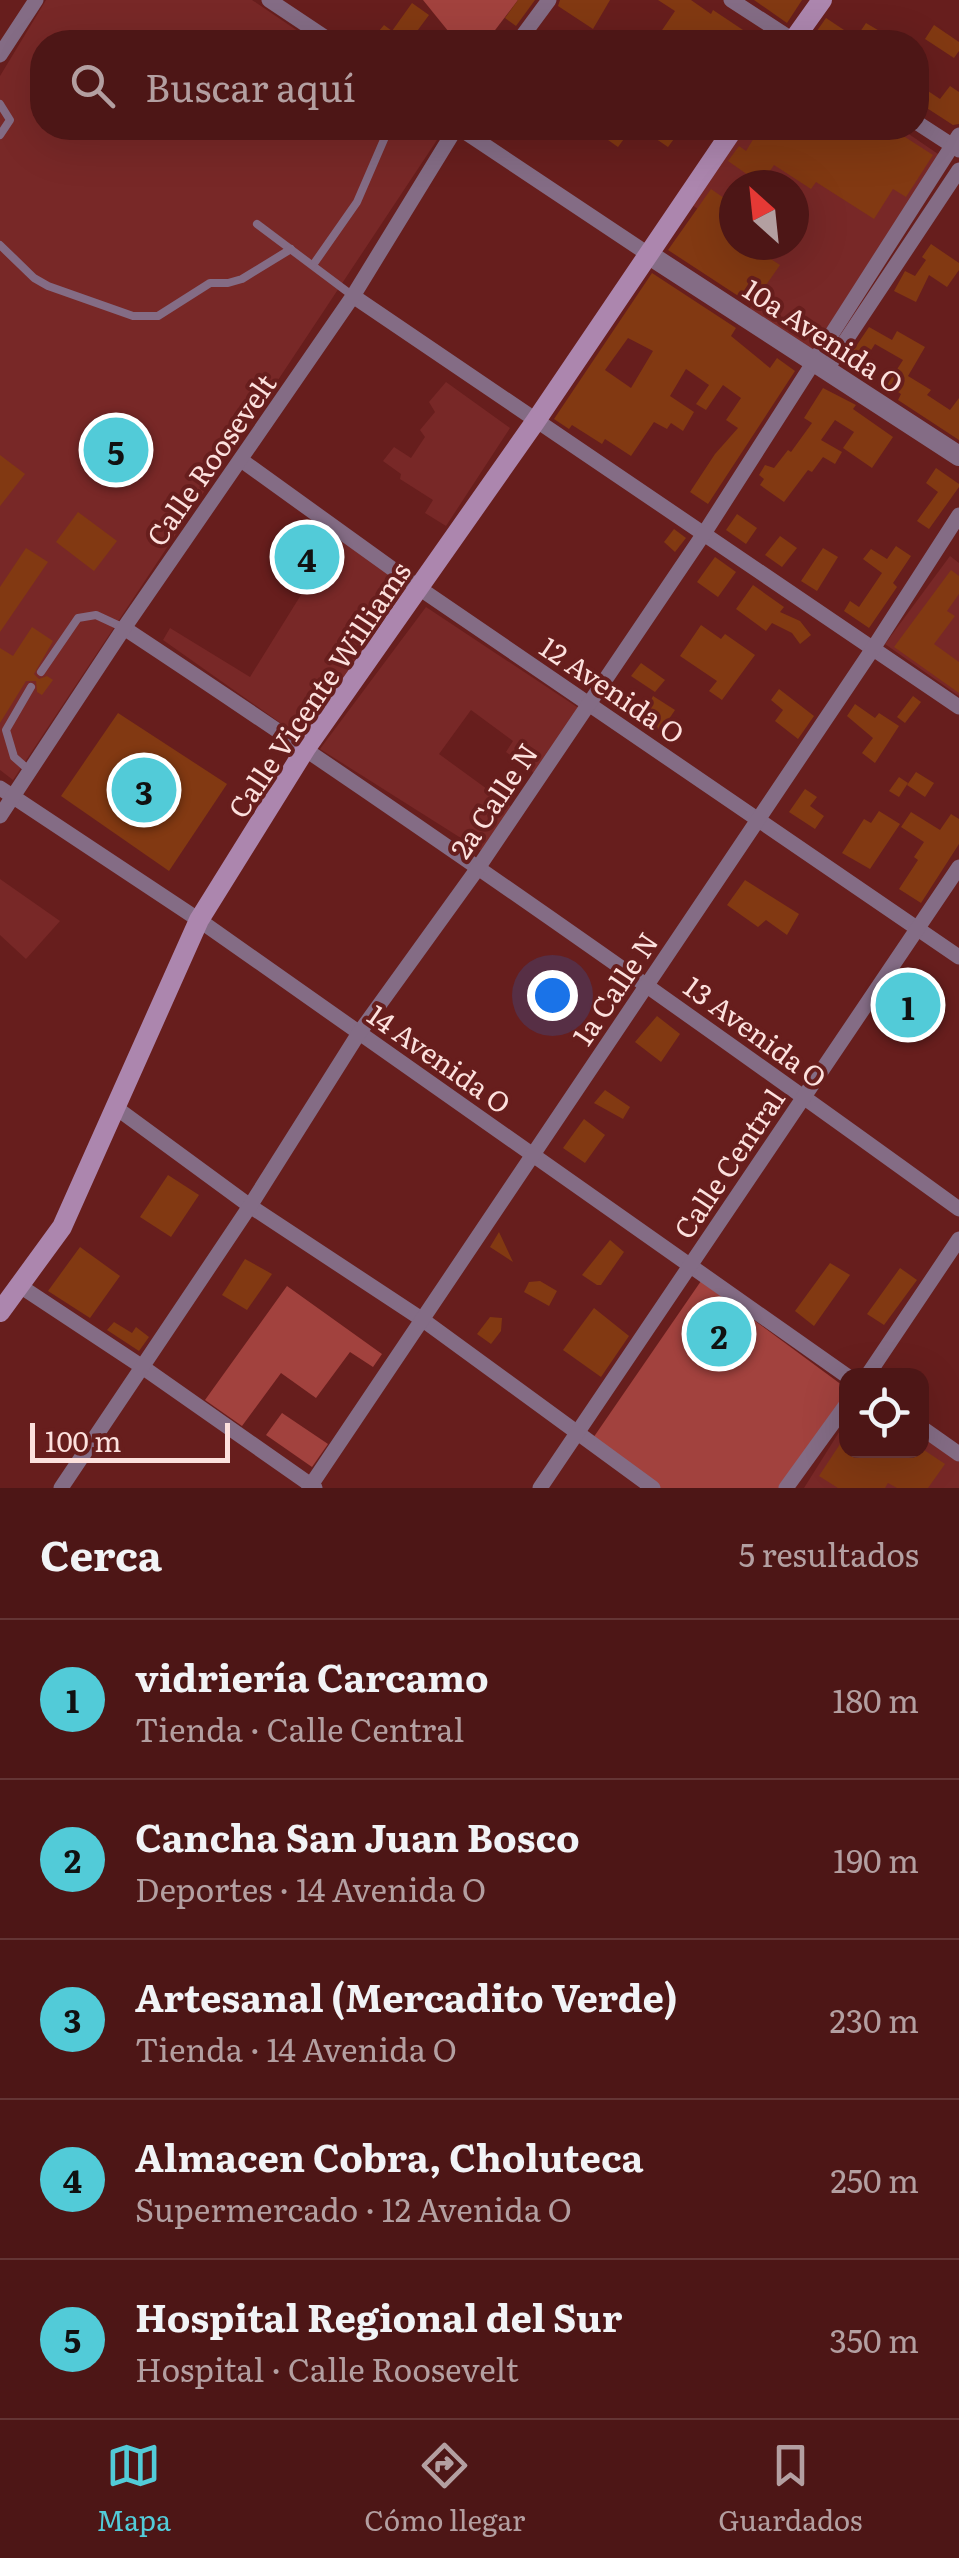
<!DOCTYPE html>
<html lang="es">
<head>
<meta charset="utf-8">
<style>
  body { margin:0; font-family:Literata,serif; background:#572323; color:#f1f3f6 }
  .controls { position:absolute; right:30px; bottom:30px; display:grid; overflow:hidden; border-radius:20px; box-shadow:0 10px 40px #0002 }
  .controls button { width:90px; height:90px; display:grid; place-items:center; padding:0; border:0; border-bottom:2px solid #643535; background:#4d1616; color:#f1f3f6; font:50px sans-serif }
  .compass { position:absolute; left:719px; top:170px; width:90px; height:90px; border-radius:50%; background:#4d1616; box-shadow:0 10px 40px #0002; rotate:333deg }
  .scale { position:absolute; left:30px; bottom:25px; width:200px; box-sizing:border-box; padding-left:10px; border:5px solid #fce0dd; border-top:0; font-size:28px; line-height:35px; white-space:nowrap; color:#fce0dd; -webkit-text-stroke:8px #671e1d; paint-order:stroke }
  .you { position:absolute; left:552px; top:995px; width:35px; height:35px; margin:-25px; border:8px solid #fff; border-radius:50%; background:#1a73e8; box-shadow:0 0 0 15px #1a73e833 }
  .badge { display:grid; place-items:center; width:65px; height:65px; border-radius:50%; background:#52cbd8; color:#111; font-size:32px; font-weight:700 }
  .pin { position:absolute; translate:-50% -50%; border:5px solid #fff; box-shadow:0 2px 10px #0006 }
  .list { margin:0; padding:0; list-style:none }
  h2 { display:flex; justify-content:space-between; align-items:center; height:130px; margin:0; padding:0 40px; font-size:42px }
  h2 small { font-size:32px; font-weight:400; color:#b39fa1 }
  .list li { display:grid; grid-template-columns:65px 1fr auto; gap:30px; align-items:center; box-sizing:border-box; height:160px; padding:0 40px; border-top:2px solid #643535 }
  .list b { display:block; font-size:38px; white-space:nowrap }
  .list p { margin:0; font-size:32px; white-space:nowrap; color:#b39fa1 }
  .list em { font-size:32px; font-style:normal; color:#b39fa1 }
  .icon { flex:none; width:55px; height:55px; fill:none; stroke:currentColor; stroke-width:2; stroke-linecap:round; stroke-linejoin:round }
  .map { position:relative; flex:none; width:959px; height:1488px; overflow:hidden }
  .search { position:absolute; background:#4d1616; box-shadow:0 10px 40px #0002; left:30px; right:30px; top:30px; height:110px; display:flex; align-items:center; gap:25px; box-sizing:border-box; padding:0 35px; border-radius:40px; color:#b39fa1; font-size:38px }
  .sheet { height:930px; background:#4d1616 }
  nav { display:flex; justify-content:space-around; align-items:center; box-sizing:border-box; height:140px; border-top:2px solid #643535; background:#4d1616; font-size:28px; color:#b39fa1 }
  nav a { display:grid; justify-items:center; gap:5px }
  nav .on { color:#52cbd8 }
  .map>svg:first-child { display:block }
  .built { fill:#782827 }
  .green { fill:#a2423e }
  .building { fill:#823912; fill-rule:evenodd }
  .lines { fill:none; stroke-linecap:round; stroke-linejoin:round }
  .service { stroke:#846c85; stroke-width:8 }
  .minor { stroke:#846c85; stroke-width:15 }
  .tertiary { stroke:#846c85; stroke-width:20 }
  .secondary { stroke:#ac86ae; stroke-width:20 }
  .labels { text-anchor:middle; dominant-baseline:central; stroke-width:8; stroke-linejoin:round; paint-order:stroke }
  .street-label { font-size:28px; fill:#fce0dd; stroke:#671e1d }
</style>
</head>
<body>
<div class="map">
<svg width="959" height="1488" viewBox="0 0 959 1488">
  <rect width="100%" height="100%" fill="#671e1d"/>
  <g class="built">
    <path d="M46,0H252L314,42H42V128H438L443,131L13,780L0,770V76Z"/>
    <path d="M745,128H900L941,156L812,356L745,315L779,265L751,245H794V185H734V234L692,205Z"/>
    <path d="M446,382L510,428L446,526L425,513L433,500L400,479L401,474L383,461L394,447L411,458L425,437L420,430L435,412L429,402Z"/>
    <path d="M337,537L409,589L303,739L163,640L170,628L250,677Z"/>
    <path d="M950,556L959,563V696L885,644Z"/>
    <path d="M426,607L580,709L537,775L506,752L513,741L471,710L439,754L513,808L483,852L320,749Z"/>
    <path d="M0,879L60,921L26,959L0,935Z"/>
    <path d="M846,1421V1450H922V1437L959,1462V1488H804Z"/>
  </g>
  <g class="green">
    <path d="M423,0H518L486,42H457Z"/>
    <path d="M701,1281L846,1388V1394L787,1488H655L591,1441Z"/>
    <path d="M287,1286L382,1354L373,1367L350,1352L316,1398L281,1373L242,1426L205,1400Z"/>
    <path d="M282,1413L328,1444L312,1467L266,1435Z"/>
  </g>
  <g class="building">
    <path d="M518,0H535L516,26L505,18Z"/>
    <path d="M560,0H610L593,29L558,6Z"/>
    <path d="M658,0H691L711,14L713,10L761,42H654L675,11Z"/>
    <path d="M754,0H802L787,23Z"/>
    <path d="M412,3L429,15L409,42H370L384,25L392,31Z"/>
    <path d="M826,18L856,38L866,23L898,42H826L814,35Z"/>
    <path d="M934,25L959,42V51L954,58L925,39Z"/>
    <path d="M916,83L940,99L950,86L959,92V124L953,125L916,101Z"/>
    <path d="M617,128H632L618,147L608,140Z"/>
    <path d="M640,128H682L668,147Z"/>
    <path d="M760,128H891L933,155L906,197L893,189L874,219L816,182L811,189L774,165L761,184L728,161L739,146L746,151Z"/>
    <path d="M711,189L734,205V245H750L780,265L752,305L668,250Z"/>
    <path d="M931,244L959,263V270L947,287L929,275L916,302L894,291L905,271L915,276L926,260L922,257Z"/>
    <path d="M652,273L736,328L731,336L770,368L777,358L795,371L708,504L690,492L715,454L738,428L726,420L741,398L723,385L706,410L696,404L709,385L686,369L670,396L694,412L683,431L671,423L667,429L654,422L631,456L605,439L602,444L572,425L569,429L554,419ZM628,338L653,351L631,388L605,370Z"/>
    <path d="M869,327L892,340L897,331L925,347L908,376L931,390L927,395L950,410L959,398V440L898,400L901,394L887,385L903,360L875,344L857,372L844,364Z"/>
    <path d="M823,388L856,405L853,409L893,437L872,468L843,448L854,432L835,420L821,440L842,452L835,464L823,457L812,472L808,470L784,502L760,485L764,479L759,475L765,465L774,468L788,450L791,452L812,423L804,418Z"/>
    <path d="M0,455L25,474L0,506Z"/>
    <path d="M936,468L959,484V487L929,529L917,521L938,492L926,483Z"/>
    <path d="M78,512L117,541L94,571L56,542Z"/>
    <path d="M737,514L757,528L746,544L726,530Z"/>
    <path d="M674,529L686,538L675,552L664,542Z"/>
    <path d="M780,536L797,548L782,567L765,555Z"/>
    <path d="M896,546L911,556L893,583L897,587L869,628L844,611L850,601L859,607L882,573L863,559L871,549L887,559Z"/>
    <path d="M26,548L48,562L0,632V587Z"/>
    <path d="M823,548L838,557L817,591L801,581Z"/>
    <path d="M715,557L736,572L718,597L697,582Z"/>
    <path d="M951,570L959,576V594L947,611L955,616L934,644L959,662V693L894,647Z"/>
    <path d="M753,585L784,607L780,612L800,621L811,635L800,644L792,633L772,623L766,631L736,609Z"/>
    <path d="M701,625L721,639L725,634L755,655L722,700L709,691L717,681L680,656Z"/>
    <path d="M32,627L53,641L34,674L39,679L47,676L53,680L42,695L37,692L36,681H26L0,723V648L13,656Z"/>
    <path d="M641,663L665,680L655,692L631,676Z"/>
    <path d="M779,689L814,716L798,739L775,721L783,710L771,700Z"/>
    <path d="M653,696L675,710L661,731L642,718Z"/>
    <path d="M913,696L921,702L905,723L897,717Z"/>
    <path d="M855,704L875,718L879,713L899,726L875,763L862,753L873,738L847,716Z"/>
    <path d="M118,713L227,784L169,871L61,796Z"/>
    <path d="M916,772L934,783L925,797L907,785Z"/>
    <path d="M899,777L908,783L899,797L889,791Z"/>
    <path d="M805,789L817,797L810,806L824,816L815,829L789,812Z"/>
    <path d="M879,811L900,824L870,869L842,853L864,819L871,823Z"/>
    <path d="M911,812L940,830L951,814L959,819V844L921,903L899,889L918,860L914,857L924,842L901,827Z"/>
    <path d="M745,880L799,914L787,935L766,920L758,927L727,905Z"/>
    <path d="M657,1016L680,1034L661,1062L635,1042Z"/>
    <path d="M605,1090L630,1107L623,1119L594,1103Z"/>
    <path d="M584,1119L605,1135L585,1163L563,1148Z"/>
    <path d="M168,1175L199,1195L171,1237L140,1217Z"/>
    <path d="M499,1232L513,1262L490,1247Z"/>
    <path d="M610,1240L624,1252L601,1285H597L582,1275Z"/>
    <path d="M80,1247L120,1276L90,1318L48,1291Z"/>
    <path d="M245,1259L272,1274L247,1310L222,1295Z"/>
    <path d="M830,1263L850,1275L814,1326L795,1311Z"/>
    <path d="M900,1268L917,1280L884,1325L867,1314Z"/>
    <path d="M540,1281L557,1291L549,1306L524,1292L529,1282Z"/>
    <path d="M594,1308L629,1336L601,1377L563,1350Z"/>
    <path d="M490,1317L502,1318L501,1331L491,1344L477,1334Z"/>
    <path d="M114,1322L132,1333L136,1327L149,1337L139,1351L107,1330Z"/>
    <path d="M846,1435V1450H924L945,1464L928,1488H897L888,1483L885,1488H838L819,1476Z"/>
  </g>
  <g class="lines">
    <g class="service">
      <path d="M0,104L10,120L0,135"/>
      <path d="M257,224L353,296"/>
      <path d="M0,245L34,278L48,286L133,316H158L210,283H228L242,279L291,249"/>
      <path d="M313,265L357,202L389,128"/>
      <path d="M41,672L78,618L96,615L124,628"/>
      <path d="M31,687L6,730L14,757L31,772"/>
    </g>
    <g class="minor">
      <path d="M269,0L332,42"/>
      <path d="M731,0L796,42"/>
      <path d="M518,42L549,0"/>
      <path d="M0,55L36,0"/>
      <path d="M916,122L959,150"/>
      <path d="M459,128L648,254"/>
      <path d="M353,296L959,707"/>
      <path d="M826,370L959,170"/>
      <path d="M241,460L419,588L959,957"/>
      <path d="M124,628C407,815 684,1010 959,1209"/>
      <path d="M0,788L199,920L847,1376"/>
      <path d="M0,816L124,628L353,296L456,128"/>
      <path d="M115,1107L250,1206L423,1320L653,1488"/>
      <path d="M20,1286L141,1366L315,1488"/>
      <path d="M867,1376L959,1239"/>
      <path d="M922,1428L959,1454"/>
      <path d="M61,1488L250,1206L359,1033L478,868L705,532L959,135"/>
      <path d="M309,1488L874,647L959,515"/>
      <path d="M540,1488L959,867"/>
      <path d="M786,1488L846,1405"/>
    </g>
    <path class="tertiary" d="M648,254L959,456"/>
    <g class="secondary">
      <path d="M792,42L822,0"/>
      <path d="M0,1312L62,1227L199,920L306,748L535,422L734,128"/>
    </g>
  </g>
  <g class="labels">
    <g class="street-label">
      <text transform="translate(824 335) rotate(33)">10a Avenida O</text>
      <text transform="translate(210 459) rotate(-55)">Calle Roosevelt</text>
      <text transform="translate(318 689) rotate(-56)">Calle Vicente Williams</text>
      <text transform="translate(613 689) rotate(34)">12 Avenida O</text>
      <text transform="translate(493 800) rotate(-56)">2a Calle N</text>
      <text transform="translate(614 988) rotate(-56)">1a Calle N</text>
      <text transform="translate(756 1031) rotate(36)">13 Avenida O</text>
      <text transform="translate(440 1058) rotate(35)">14 Avenida O</text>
      <text transform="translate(728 1163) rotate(-56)">Calle Central</text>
    </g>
  </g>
</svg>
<div class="controls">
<button><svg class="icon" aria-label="locate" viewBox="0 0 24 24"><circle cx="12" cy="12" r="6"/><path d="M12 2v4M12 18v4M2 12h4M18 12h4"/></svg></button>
</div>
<svg class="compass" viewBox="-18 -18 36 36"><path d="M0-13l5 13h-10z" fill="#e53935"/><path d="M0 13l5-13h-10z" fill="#b39fa1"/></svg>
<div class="scale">100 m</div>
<div class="you"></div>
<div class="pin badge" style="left:908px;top:1005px">1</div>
<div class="pin badge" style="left:719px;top:1334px">2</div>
<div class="pin badge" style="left:144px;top:790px">3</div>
<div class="pin badge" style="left:307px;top:557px">4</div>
<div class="pin badge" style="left:116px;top:450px">5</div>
<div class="search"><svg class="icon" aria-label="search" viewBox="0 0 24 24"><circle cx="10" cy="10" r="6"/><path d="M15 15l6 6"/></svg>Buscar aquí</div>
</div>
<section class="sheet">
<h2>Cerca<small>5 resultados</small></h2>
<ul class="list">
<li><span class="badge">1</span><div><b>vidriería Carcamo</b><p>Tienda · Calle Central</p></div><em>180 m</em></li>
<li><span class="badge">2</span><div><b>Cancha San Juan Bosco</b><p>Deportes · 14 Avenida O</p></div><em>190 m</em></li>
<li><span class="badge">3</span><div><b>Artesanal (Mercadito Verde)</b><p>Tienda · 14 Avenida O</p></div><em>230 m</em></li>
<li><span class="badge">4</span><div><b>Almacen Cobra, Choluteca</b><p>Supermercado · 12 Avenida O</p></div><em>250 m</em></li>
<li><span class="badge">5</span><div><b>Hospital Regional del Sur</b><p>Hospital · Calle Roosevelt</p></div><em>350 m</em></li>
</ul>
</section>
<nav>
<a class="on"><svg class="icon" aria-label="map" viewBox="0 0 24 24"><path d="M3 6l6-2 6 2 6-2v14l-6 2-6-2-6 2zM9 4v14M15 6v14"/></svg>Mapa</a>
<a><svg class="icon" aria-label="directions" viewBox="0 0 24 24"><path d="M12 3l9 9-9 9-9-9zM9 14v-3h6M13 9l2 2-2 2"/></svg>Cómo llegar</a>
<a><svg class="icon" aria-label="saved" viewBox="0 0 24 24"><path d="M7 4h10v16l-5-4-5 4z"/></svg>Guardados</a>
</nav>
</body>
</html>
